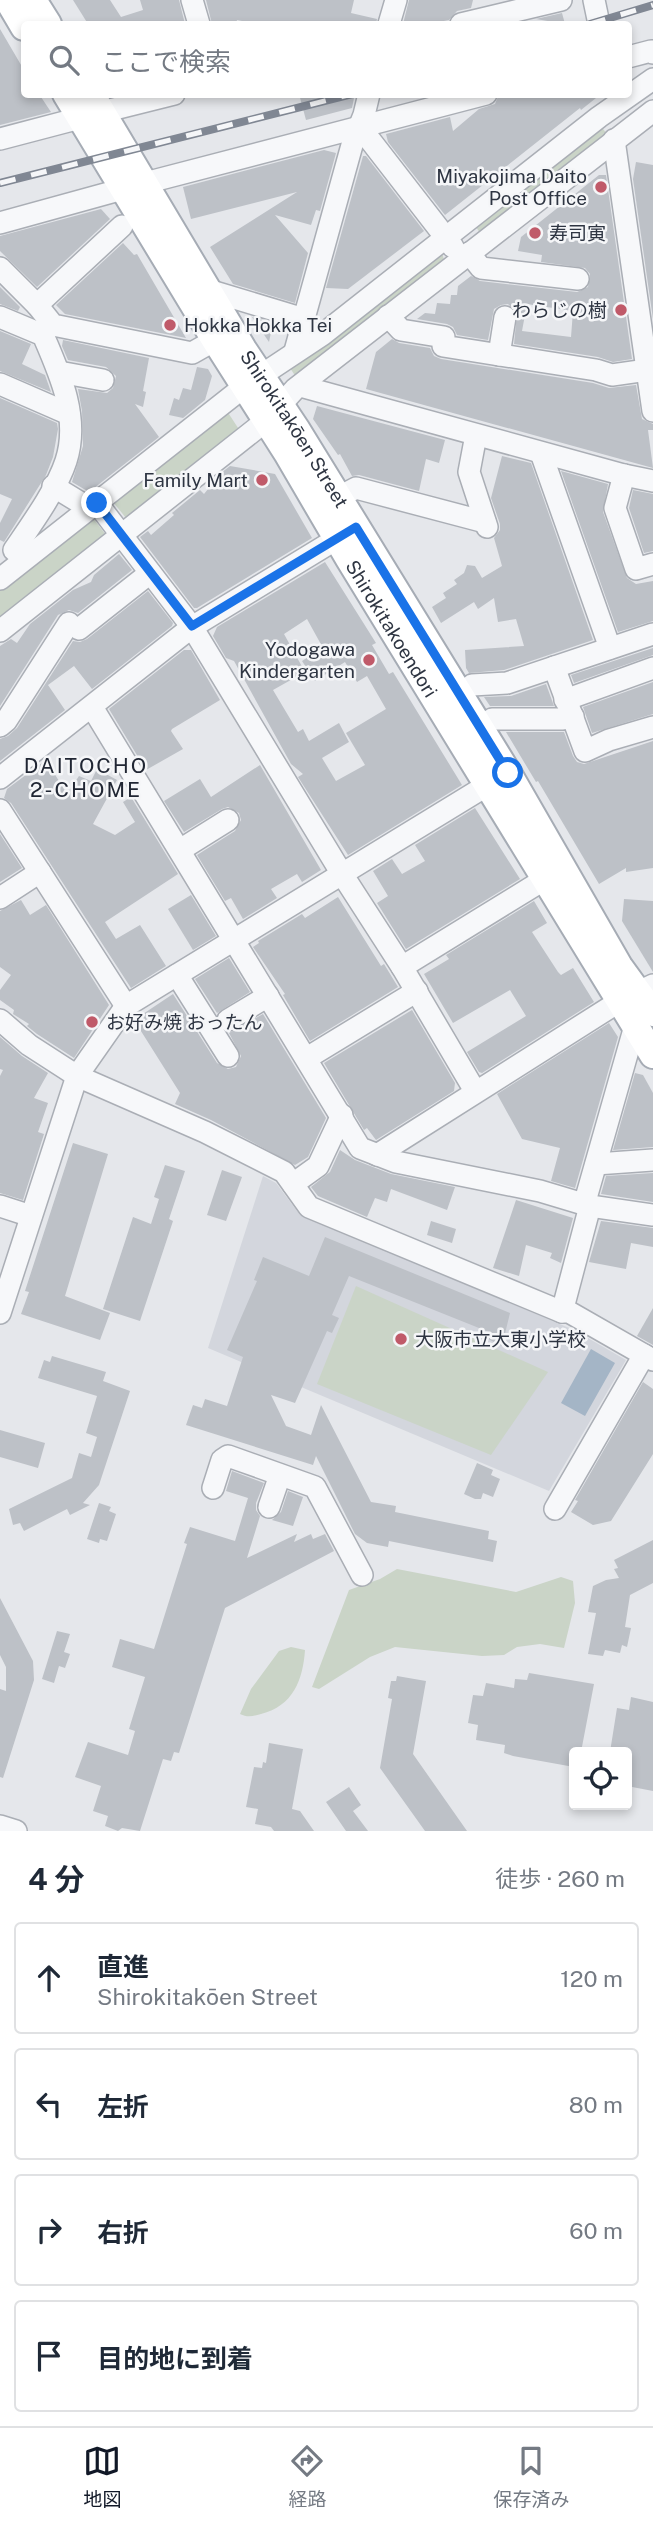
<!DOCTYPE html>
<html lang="ja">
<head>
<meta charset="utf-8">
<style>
  body { margin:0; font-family:"Public Sans","Noto Sans JP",sans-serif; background:#f6f6f7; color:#1f2937 }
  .controls { position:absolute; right:21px; bottom:21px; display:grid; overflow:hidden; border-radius:7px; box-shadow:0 4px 10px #0003 }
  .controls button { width:63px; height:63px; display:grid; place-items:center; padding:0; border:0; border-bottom:2px solid #e0e1e3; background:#fff; color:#1f2937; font:35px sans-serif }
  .stop { position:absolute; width:21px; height:21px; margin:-16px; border:5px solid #1a73e8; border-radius:50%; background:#fff }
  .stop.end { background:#1a73e8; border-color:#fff; box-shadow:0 2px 7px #0008 }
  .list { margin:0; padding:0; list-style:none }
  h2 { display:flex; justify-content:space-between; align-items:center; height:91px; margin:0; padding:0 28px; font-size:30px }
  h2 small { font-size:23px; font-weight:400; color:#747a83 }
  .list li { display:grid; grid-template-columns:46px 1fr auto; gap:21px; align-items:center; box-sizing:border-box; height:112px; margin:0 14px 14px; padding:0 14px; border:2px solid #e0e1e3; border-radius:7px }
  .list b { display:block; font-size:26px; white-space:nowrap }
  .list p { margin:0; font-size:23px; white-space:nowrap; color:#747a83 }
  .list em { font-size:23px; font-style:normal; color:#747a83 }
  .icon { flex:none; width:38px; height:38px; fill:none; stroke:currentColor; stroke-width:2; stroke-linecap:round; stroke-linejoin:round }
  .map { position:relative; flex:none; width:653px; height:1831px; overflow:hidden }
  .search { position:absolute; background:#fff; box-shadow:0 4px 10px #0003; left:21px; right:21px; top:21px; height:77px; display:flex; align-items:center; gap:18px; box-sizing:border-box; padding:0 24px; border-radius:7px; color:#747a83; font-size:26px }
  .sheet { height:595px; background:#fff }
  nav { display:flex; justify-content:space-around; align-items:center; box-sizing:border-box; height:98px; border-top:2px solid #e0e1e3; background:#fff; font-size:19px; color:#747a83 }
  nav a { display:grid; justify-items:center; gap:4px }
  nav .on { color:#111827 }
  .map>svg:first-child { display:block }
  .built { fill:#d3d6dd }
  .green { fill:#cad4c7 }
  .water { fill:#a4b5c6 }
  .building { fill:#bdc1c7; fill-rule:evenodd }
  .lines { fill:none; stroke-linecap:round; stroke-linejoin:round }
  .minor-casing { stroke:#aaaeb5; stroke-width:24 }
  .major-casing { stroke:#a6acb5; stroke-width:30 }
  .minor { stroke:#f7f8fa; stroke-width:21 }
  .major { stroke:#fff; stroke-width:26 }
  .rail-casing { stroke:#808793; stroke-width:8 }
  .rail { stroke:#f5f6f8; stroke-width:5; stroke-dasharray:16; stroke-linecap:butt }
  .route { stroke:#1a73e8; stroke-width:9 }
  .poi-dot { fill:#c05a69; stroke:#f5f6f8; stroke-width:2.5 }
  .labels { text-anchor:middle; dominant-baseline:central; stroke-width:5; stroke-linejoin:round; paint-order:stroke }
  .poi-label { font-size:19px; fill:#2e3542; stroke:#f5f6f8; text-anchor:end }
  .street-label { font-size:19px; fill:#2e3542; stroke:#f5f6f8 }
  .neighbourhood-label { font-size:21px; letter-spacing:2px; fill:#202633; stroke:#f5f6f8 }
</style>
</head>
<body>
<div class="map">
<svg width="653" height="1831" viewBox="0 0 653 1831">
  <rect width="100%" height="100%" fill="#e5e7eb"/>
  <path class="built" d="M263,1176L276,1183L300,1215L574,1330L626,1360L549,1491L208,1348Z"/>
  <g class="green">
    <path d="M600,125L607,134L480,233L474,224Z"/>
    <path d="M442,253L444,260L296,377L290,368Z"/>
    <path d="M225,408L242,434L130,523L109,497Z"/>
    <path d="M90,514L109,539L0,625V584Z"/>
    <path d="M356,1286L548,1372L491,1455L317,1384Z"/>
    <path d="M397,1569L516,1592L561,1577L573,1581L575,1603L564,1648L540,1644L517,1647L504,1655L482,1656L395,1647L370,1657L319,1689L312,1687L349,1590L380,1579Z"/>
    <path d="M291,1647L305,1650C303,1680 293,1706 261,1714C253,1716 248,1718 240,1714L251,1689L279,1651Z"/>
  </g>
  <path class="water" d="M591,1349L615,1363L585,1416L561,1403Z"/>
  <g class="building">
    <path d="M73,0H110L121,17L143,10L140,0H179L185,24H88Z"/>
    <path d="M206,0H354L351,13L377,19L376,24H257L237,20L236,24H212Z"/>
    <path d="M409,0H473L471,8L457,11L449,20L428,24H403Z"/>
    <path d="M562,13L565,24L536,19Z"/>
    <path d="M0,29L24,70V94H39L51,112L0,125Z"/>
    <path d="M299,94H354V98L352,108L306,120Z"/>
    <path d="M499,94H601L581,110L580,108L445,215L388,142L386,134L450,117L453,131L479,109L495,104Z"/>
    <path d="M324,150L336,153L320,211L316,210L311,225L275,215L308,253L295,303L233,284L210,247L297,192L191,219L183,187Z"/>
    <path d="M363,156H366L424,231L348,289L326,288Z"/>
    <path d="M636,162L653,165V319L633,179Z"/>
    <path d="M599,175H606L632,359L613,362L598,357L514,344L517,313L508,304L501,305L494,309L488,340L457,335L453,327L447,324L417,319L425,313L435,314L437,303L450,304L451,295H457L458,286L471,276L480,281L577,292L588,287L590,274L585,268L541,262L542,255L518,251L521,237ZM527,304L573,311L571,337L522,331Z"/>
    <path d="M101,209L110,219L37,287L0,251V236Z"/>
    <path d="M123,243L134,255L137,254L186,338L65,314L56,305Z"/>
    <path d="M0,287L20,307L18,311L0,304Z"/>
    <path d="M252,317L273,323L269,342Z"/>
    <path d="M0,331L31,344L22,364L45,375L51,392L0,371Z"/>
    <path d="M392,339L399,343L430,348L434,356L441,359L593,383L609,388L636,385L642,419L653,424V430H648L653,468L366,389L376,352Z"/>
    <path d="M63,340L149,358L143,391L146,392L143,407L135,404L159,437L89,492L72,482L83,446L82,411L78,389L107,393L113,388L116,376L106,367L68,360L62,346Z"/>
    <path d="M197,367L208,369L212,376L205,400L183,418L169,415L174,398L179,400L183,388L191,390Z"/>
    <path d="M0,398L57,423L58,429L53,457L46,475L4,542L0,540V523L12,499L0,494Z"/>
    <path d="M317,406L445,440L439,463L426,459L419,491L359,475L352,476L340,454L338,455L313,419Z"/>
    <path d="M502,456L531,463L593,640L504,670L469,673L466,668L465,650L524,646L516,619L498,622L494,598L478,609L474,602L441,623L432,607L446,598L443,593L457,584L454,580L464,573L467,565L475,566L482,578L502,566L494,538L500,530V524L491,498Z"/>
    <path d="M230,466L275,474L312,538L197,608H194L140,537L148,531L151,535L174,515L172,513L200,490L204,494L221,473Z"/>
    <path d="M561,471L608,484L603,512L627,578L636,584L653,581V621L618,632Z"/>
    <path d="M633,490L653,494V551L644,553L629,508Z"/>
    <path d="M119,554L132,570L78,613L69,610L58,615L0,706V646L11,639L17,643L30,624L73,590L91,582L94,575Z"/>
    <path d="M325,562L376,643L372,645L389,674L393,672L462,785L348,855L298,777L303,774L291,764L234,661L226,658L213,636L217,627ZM307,619L323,648L302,661L315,681L345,662L357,682L367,676L386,709L346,733L365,765L336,781L322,758L349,742L339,723L309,741L303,729L298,732L273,690L305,672L284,634Z"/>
    <path d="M148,591L173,623L172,626L92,689L74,666L48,685L65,710L0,761V739L8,736L17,728L73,641L80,642L87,639Z"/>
    <path d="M653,648V655L574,683L571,675Z"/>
    <path d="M184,650H191L220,700L172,729L171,731L183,749L146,770L109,709Z"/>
    <path d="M653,682V714L592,733L583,707Z"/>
    <path d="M546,684L554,706H490L484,697L511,696Z"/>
    <path d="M506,732H564L573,756L577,762L584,764L653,741V868L626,872V868L599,884L538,781L536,782Z"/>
    <path d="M46,760L67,794L79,776L91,781L97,769L117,780L93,824L115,835L135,822L123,802L131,797L178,874L105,922L116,939L140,925L166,966L131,988L11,803L4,798L7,789Z"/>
    <path d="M260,765L321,870L302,882L297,874L271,889L277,898L243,919L231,898L225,901L197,855L235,831L241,820L239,813L228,807L222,809L184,832L164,801L200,779L211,797Z"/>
    <path d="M475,808L520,879L406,949L377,903L388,896L373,871L392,859L402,874L425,861L415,845Z"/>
    <path d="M0,834L22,868L0,882Z"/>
    <path d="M191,895L216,936L193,950L168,909Z"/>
    <path d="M338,897L381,966L384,964L398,987L310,1041L283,995L285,994L253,947L259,943L258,941L302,914L305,918Z"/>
    <path d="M624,899L653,901V972L622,921Z"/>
    <path d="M21,900L30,915L46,905L109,1005L74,1058L37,1034L27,1026L29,1024L13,1014L14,1010L0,1000V990L11,975L0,967V911Z"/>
    <path d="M534,901L547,923L532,932L558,972L561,975L573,968L594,1002L482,1073L479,1072L467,1052L526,1016L510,990L453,1023L424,974L449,959L446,955Z"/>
    <path d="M229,958L250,992L217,1013L195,979Z"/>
    <path d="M173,994L217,1063L228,1069L236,1067L241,1056L229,1033L263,1014L326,1118L308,1157L295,1165L211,1120L175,1104L180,1093L134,1020Z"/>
    <path d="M412,1010L455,1083L454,1091L376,1140L367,1128L364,1130L324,1063Z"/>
    <path d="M609,1023L618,1037L575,1188L551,1181L560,1148L522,1139L497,1094Z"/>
    <path d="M0,1037L22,1056L48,1073L34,1098L48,1103L38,1132L44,1134L23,1200L0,1193V1076L3,1070L0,1069Z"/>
    <path d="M635,1073L643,1075L653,1093V1147L613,1150Z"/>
    <path d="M73,1143L108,1154L65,1296L110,1313L100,1340L21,1314L29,1292L25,1291Z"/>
    <path d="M340,1150L355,1160L391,1174L455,1187L447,1210L391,1189L387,1202L375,1198L367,1217L318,1196L311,1187L330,1172Z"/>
    <path d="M165,1165L185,1171L169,1219L173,1221L140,1321L103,1309L133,1217L151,1224L159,1199L154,1197Z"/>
    <path d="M222,1170L242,1177L226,1221L207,1215Z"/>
    <path d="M653,1173V1202L601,1194L606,1176Z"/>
    <path d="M516,1200L573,1218L561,1263L550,1258L552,1253L526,1245L519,1276L493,1268Z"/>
    <path d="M431,1221L456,1229L452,1243L427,1235Z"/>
    <path d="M601,1221L653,1228V1247L631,1243L626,1269L589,1262Z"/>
    <path d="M325,1237L510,1313L502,1346L486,1338L489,1332L349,1276L332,1315L339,1318L332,1333L327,1331L295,1403L271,1395L286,1426L311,1435L321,1405L371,1502L396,1506L395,1512L489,1531L488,1539L497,1541L493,1562L389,1541L388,1547L367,1543L355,1534L316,1456L313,1465L186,1425L193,1405L202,1408L205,1399L227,1406L243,1357L227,1350L257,1281L254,1280L263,1257L309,1276Z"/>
    <path d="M653,1308V1345L637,1336Z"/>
    <path d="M52,1356L106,1372L103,1381L130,1391L99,1485L83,1503L90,1505L70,1515L67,1509L24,1531L20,1523L13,1525L9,1509L72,1478L79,1453L91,1457L97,1437L86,1433L97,1396L38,1378L44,1360L50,1362Z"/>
    <path d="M643,1382L653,1389V1454L611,1521L593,1525L571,1512L578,1501L575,1500Z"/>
    <path d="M0,1430L45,1443L38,1468L0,1457Z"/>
    <path d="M477,1463L493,1470L491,1475L500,1479L493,1497L483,1493L481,1499H475L464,1494Z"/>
    <path d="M232,1471L264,1483L256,1503V1510L260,1516L247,1558L297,1534L294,1542L311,1534L313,1539L325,1534L334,1551L225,1608L179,1753L174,1752L171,1761L163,1759L140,1831L122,1828L118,1831L105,1826L108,1816L93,1811L101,1786L75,1777L88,1742L128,1755L135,1731L129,1729L145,1677L112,1667L120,1639L154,1649L187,1544L184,1543L190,1527L235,1541L248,1498L226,1491Z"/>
    <path d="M288,1491L303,1497L293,1526L272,1520L281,1512Z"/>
    <path d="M99,1503L111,1507L109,1511L116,1514L107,1541L100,1539L99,1543L87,1539Z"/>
    <path d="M653,1540V1583L630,1595L625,1627L631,1628L627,1647L622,1645L620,1653L605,1650L603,1656L588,1654L596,1613L588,1612L593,1586L606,1580L619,1578L614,1569L618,1568L614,1560Z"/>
    <path d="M0,1598L33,1661L34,1680L3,1778L0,1777V1689L6,1691V1667L0,1655Z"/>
    <path d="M57,1631L70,1634L64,1652L70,1654L65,1668L59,1666L54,1683L42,1679Z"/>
    <path d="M529,1673L594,1684L581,1752H574V1767L513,1756L504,1753L505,1745L476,1740L478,1725L468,1723L473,1695L483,1696L486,1683L514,1688L515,1679L527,1680Z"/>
    <path d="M397,1676L426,1681L413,1754L467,1831H425L380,1768L392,1699L388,1698L391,1681H396Z"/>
    <path d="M631,1697L653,1702V1791L627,1786V1752H610L617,1708L629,1710Z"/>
    <path d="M269,1743L303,1749L292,1809L300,1811L314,1831H274L271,1827L255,1824L258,1809L246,1807L254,1767L262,1768L263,1762L266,1763Z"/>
    <path d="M349,1787L361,1805L353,1811L368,1831H346L326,1802Z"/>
  </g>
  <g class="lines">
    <defs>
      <g id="minor">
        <path d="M192,0L199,24"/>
        <path d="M594,0L599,24"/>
        <path d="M389,24L396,0"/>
        <path d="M461,24L561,0"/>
        <path d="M628,57L651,51L653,53"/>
        <path d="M102,112L174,94"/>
        <path d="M360,127L453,247"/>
        <path d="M0,139L80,118"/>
        <path d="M614,140L653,411"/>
        <path d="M145,183L486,94"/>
        <path d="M0,223L123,189"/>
        <path d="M469,253L481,268L578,279"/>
        <path d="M0,268L37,305L53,325L192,353L215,340"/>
        <path d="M208,290L304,319"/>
        <path d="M37,305L122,226"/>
        <path d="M388,316L401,330L444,337L443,346L596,370L612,375L647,370"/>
        <path d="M0,317L43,335C60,374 80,418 66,461C57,489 31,525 14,550"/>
        <path d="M295,351L352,145L364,115L369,94"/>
        <path d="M499,355L505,317"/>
        <path d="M59,372L103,380"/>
        <path d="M0,384L69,414"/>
        <path d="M300,386L624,475L653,481"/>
        <path d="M476,435L469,472L487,527"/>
        <path d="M541,453L610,648"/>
        <path d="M624,475L615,508L636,569L653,564"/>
        <path d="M53,486L89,508"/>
        <path d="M339,497L356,488L485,522"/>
        <path d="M97,503L192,627L342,874L402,967L475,1091"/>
        <path d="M0,579L245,386L322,335L599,117L653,79"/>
        <path d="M79,629L150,573"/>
        <path d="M0,631L267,420L295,389L653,111"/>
        <path d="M554,667L585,751L609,740L653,727"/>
        <path d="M472,685L507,683L653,634"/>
        <path d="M565,700L653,668"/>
        <path d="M92,707L360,1148L396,1162L540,1191L590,1206L653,1215"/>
        <path d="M492,719H563L573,716"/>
        <path d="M0,726L6,721L69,623"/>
        <path d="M0,778L192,627L348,532"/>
        <path d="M0,810L126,1006"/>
        <path d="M180,850L228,820"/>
        <path d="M0,898L40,872"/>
        <path d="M402,967L545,879"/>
        <path d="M177,975L228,1056"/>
        <path d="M0,1020L29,1045L77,1076L205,1132L284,1172L309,1207L562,1312H569L653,1360"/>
        <path d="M228,1020L268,996"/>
        <path d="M307,1058L417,991"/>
        <path d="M377,1155L620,1001L653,985"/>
        <path d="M596,1164L653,1160"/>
        <path d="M293,1184L318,1166L342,1115"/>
        <path d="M584,1205L635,1026"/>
        <path d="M0,1206L31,1216"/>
        <path d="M562,1312L590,1206"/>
        <path d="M0,1313L77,1076L126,1006L499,778"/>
        <path d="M213,1488L222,1460L228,1456L315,1487L362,1575"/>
        <path d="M269,1507L280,1475"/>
        <path d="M555,1509L644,1355"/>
        <path d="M0,1826L16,1831"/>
      </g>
      <g id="major">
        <path d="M8,0L24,27"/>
        <path d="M33,0L48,24"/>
        <path id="s1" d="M66,94L215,340L287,453L349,559L653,1055"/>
        <path id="s2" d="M91,94L243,349L297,430L508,773L619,966L653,1013"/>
      </g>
    </defs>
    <use href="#minor" class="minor-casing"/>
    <use href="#major" class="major-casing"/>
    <use href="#minor" class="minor"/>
    <use href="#major" class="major"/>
    <defs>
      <g id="rail">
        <path d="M590,24L653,5"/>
        <path d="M0,183L352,94"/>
      </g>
    </defs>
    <use href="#rail" class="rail-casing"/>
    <use href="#rail" class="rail"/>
  </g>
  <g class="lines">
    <path class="route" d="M97,503L192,626L356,527L508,773"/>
  </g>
  <g class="poi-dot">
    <circle cx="601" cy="187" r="7"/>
    <circle cx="535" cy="233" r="7"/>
    <circle cx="621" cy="310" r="7"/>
    <circle cx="170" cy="325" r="7"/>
    <circle cx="262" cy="480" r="7"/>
    <circle cx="369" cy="660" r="7"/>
    <circle cx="92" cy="1022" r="7"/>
    <circle cx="401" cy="1339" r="7"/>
  </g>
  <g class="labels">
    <g class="poi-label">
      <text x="587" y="176">Miyakojima Daito<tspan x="587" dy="22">Post Office</tspan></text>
      <text x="549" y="233" text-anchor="start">寿司寅</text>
      <text x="607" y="310">わらじの樹</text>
      <text x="184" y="325" text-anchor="start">Hokka Hokka Tei</text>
      <text x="248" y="480">Family Mart</text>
      <text x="355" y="649">Yodogawa<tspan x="355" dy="22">Kindergarten</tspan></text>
      <text x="106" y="1022" text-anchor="start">お好み焼 おったん</text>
      <text x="415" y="1339" text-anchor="start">大阪市立大東小学校</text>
    </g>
    <g class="street-label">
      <text stroke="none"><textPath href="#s2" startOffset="392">Shirokitakōen Street</textPath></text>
      <text stroke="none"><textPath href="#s1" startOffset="626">Shirokitakoendori</textPath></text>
    </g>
    <g class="neighbourhood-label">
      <text x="86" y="765">DAITOCHO<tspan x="86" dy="24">2-CHOME</tspan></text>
    </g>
  </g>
</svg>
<div class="controls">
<button><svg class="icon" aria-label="locate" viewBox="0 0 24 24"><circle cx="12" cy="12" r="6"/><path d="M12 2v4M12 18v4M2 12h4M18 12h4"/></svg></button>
</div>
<div class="stop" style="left:508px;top:773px"></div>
<div class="stop end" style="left:97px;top:503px"></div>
<div class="search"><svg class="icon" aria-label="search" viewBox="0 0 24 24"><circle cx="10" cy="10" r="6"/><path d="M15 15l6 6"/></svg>ここで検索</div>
</div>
<section class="sheet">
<h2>4 分<small>徒歩 · 260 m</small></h2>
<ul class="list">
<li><svg class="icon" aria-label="ahead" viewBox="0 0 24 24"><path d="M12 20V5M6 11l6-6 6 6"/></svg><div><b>直進</b><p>Shirokitakōen Street</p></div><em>120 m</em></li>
<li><svg class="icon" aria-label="left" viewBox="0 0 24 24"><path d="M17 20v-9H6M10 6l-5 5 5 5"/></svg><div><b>左折</b></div><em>80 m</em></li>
<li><svg class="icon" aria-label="right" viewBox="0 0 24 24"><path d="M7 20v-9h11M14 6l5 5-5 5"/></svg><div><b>右折</b></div><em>60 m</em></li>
<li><svg class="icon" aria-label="arrive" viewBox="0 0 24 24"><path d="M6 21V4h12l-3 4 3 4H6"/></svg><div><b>目的地に到着</b></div></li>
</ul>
</section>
<nav>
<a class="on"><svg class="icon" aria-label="map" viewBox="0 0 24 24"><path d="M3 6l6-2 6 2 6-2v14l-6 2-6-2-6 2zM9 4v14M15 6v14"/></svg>地図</a>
<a><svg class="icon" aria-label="directions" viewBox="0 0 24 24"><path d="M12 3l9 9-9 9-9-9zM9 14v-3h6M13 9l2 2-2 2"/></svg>経路</a>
<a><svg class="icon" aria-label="saved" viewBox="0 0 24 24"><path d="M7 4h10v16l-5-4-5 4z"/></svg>保存済み</a>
</nav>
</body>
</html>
